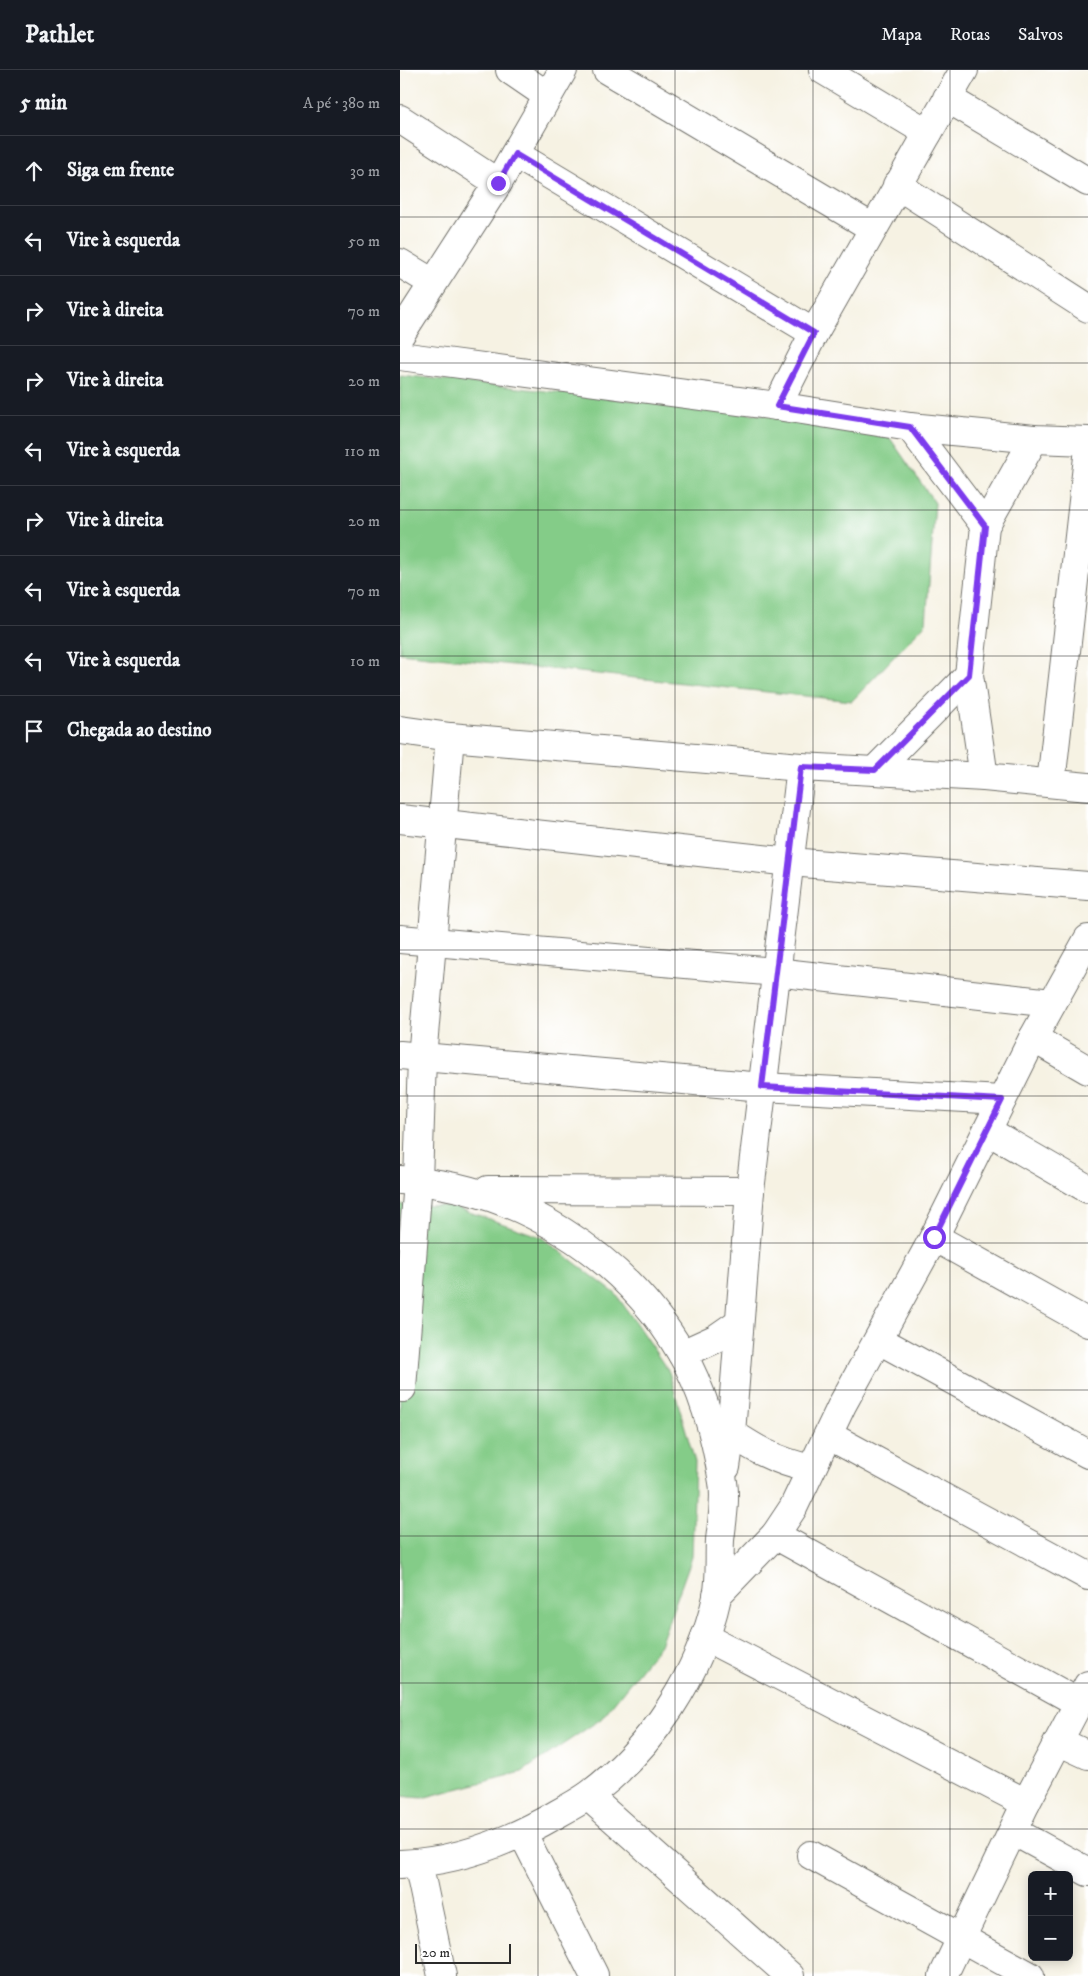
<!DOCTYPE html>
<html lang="pt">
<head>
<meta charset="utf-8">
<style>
  body { margin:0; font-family:"IM FELL DW Pica",serif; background:#242831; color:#f1f3f6 }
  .controls { position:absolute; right:15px; bottom:15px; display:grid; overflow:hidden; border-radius:8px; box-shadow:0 2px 12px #0003 }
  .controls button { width:45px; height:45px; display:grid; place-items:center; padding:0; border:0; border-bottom:1px solid #363941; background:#171b24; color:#f1f3f6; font:25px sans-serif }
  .scale { position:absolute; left:15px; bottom:12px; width:96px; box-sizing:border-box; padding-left:5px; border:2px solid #2b2b2b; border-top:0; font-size:14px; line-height:18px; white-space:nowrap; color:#2b2b2b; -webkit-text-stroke:4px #fff; paint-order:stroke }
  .stop { position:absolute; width:15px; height:15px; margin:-11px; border:4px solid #7c3aed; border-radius:50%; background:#fff }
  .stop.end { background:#7c3aed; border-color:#fff; box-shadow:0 1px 5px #0008 }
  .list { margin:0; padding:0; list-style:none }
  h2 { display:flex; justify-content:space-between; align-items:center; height:65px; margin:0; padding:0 20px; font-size:21px }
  h2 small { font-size:16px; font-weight:400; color:#9ea1a6 }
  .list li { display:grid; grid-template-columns:32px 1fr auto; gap:15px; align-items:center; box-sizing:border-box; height:70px; padding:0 20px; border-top:1px solid #363941 }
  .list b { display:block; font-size:19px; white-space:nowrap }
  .list em { font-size:16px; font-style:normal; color:#9ea1a6 }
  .icon { flex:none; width:28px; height:28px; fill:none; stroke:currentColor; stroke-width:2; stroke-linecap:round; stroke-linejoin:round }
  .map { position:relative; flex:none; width:688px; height:1906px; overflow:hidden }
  header { display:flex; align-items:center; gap:30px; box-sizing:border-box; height:70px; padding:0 25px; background:#171b24; border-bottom:1px solid #363941 }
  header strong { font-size:24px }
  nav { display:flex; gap:28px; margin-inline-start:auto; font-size:18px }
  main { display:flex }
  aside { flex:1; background:#171b24 }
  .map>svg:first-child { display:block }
  .green { fill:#84cc88; stroke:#587c5a }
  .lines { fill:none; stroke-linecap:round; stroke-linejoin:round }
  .minor-casing { stroke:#72716b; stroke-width:30 }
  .minor { stroke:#fff; stroke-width:28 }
  .route { stroke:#7c3aed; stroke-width:6 }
  .grid { fill:none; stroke:#2b2b2b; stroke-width:1; stroke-opacity:0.55 }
</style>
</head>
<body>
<header>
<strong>Pathlet</strong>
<nav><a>Mapa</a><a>Rotas</a><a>Salvos</a></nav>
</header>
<main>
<aside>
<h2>5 min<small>A pé · 380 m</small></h2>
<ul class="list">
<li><svg class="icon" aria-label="ahead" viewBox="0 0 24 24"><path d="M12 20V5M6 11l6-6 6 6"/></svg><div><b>Siga em frente</b></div><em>30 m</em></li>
<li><svg class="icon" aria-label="left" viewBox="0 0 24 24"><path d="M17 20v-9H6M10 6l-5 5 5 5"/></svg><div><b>Vire à esquerda</b></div><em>50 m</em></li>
<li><svg class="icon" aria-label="right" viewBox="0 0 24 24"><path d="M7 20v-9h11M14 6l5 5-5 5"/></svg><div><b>Vire à direita</b></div><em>70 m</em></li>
<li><svg class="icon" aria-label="right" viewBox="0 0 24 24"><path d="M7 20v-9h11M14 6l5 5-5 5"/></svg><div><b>Vire à direita</b></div><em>20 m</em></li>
<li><svg class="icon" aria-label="left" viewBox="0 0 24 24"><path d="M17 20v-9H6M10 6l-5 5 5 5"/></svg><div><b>Vire à esquerda</b></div><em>110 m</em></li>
<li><svg class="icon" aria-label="right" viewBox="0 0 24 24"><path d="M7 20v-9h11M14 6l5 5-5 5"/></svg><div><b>Vire à direita</b></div><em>20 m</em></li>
<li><svg class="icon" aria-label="left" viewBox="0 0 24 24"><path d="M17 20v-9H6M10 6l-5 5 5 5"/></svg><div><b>Vire à esquerda</b></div><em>70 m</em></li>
<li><svg class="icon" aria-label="left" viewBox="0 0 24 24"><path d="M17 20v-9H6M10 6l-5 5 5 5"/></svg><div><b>Vire à esquerda</b></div><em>10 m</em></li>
<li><svg class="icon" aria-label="arrive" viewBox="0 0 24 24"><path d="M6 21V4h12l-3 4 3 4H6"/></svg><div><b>Chegada ao destino</b></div></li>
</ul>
</aside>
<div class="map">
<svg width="688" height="1906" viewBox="0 0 688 1906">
  <rect width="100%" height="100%" fill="#fff"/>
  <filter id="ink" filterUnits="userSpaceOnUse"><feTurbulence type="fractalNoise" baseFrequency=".02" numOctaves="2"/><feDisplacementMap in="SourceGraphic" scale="10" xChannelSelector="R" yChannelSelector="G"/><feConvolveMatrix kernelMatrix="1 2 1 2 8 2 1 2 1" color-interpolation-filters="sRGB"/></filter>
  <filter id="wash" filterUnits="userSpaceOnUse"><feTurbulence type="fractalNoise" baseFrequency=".0096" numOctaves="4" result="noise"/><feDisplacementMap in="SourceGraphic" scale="20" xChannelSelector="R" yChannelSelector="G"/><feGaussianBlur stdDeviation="1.12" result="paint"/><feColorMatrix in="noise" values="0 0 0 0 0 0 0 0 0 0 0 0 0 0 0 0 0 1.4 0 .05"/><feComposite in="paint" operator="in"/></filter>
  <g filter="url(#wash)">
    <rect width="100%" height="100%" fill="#f6f2e3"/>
    <g class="green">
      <path d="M0,305L483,358L535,433L526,553L452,631L0,583Z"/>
      <path d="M0,1135L52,1136L141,1167L216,1224L269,1302L295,1392L292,1487L260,1575L201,1649L122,1702L22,1728L0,1726Z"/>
    </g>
  </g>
  <g filter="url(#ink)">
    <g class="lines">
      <defs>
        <g id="minor">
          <path d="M110,0L148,26"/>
          <path d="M207,0L473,158"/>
          <path d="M423,0L528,63"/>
          <path d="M547,28L688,112"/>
          <path d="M0,49L98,113"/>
          <path d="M115,84L414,263"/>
          <path d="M497,115L688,238"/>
          <path d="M0,193L33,213"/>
          <path d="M0,265L98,113L163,0"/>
          <path d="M0,286L377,336L510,357L634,369L688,371"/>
          <path d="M377,336L414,263L564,0"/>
          <path d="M510,357L585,456"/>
          <path d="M0,660L50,667L401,697L584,707L688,717"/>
          <path d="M475,700L569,605"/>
          <path d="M584,707L569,605L585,456L634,369"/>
          <path d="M651,713L688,387"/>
          <path d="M0,749L390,792L688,816"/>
          <path d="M0,869L375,902L652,933"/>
          <path d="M633,968L688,1000"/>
          <path d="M0,985L363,1017L602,1030"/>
          <path d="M588,1061L688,1119"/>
          <path d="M0,1110C115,1115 224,1184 282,1284C304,1322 316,1369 323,1412C326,1430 322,1452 320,1470C319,1488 321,1509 317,1527C300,1604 252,1678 189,1725C179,1732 168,1738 157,1744C109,1772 57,1792 0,1794"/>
          <path d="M88,1120L350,1121"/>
          <path d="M534,1167L688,1253"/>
          <path d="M479,1270L688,1384"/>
          <path d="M282,1284L315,1269L338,1253"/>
          <path d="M2,1318L18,1111L22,988L50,667"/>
          <path d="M319,1355C354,1378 369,1389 411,1399"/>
          <path d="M428,1365L688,1506"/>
          <path d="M326,1397L331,1363L350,1121L401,697"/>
          <path d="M375,1465L679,1633"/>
          <path d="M317,1525L375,1465L393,1438L442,1335L534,1167L633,968L688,869"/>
          <path d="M305,1567L626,1733"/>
          <path d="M660,1672L688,1685"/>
          <path d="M188,1726L390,1906"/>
          <path d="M613,1761L688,1802"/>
          <path d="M123,1764L194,1905"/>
          <path d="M411,1785L630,1906"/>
          <path d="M18,1793L42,1906"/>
          <path d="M543,1906L626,1733L688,1615"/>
        </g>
      </defs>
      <use href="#minor" class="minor-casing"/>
      <use href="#minor" class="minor"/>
    </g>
  </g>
  <g class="lines" filter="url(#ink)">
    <path class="route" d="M98,113L115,84L414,263L377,336L510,357L585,456L569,605L475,700L401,697L362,1017L602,1030L534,1167"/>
  </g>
  <path class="grid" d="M138,0V1906M275,0V1906M413,0V1906M550,0V1906M0,147H688M0,293H688M0,440H688M0,586H688M0,733H688M0,880H688M0,1026H688M0,1173H688M0,1320H688M0,1466H688M0,1613H688M0,1759H688"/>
</svg>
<div class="controls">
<button>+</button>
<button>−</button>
</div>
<div class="scale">20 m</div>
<div class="stop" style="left:534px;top:1167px"></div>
<div class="stop end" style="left:98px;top:113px"></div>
</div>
</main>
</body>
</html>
